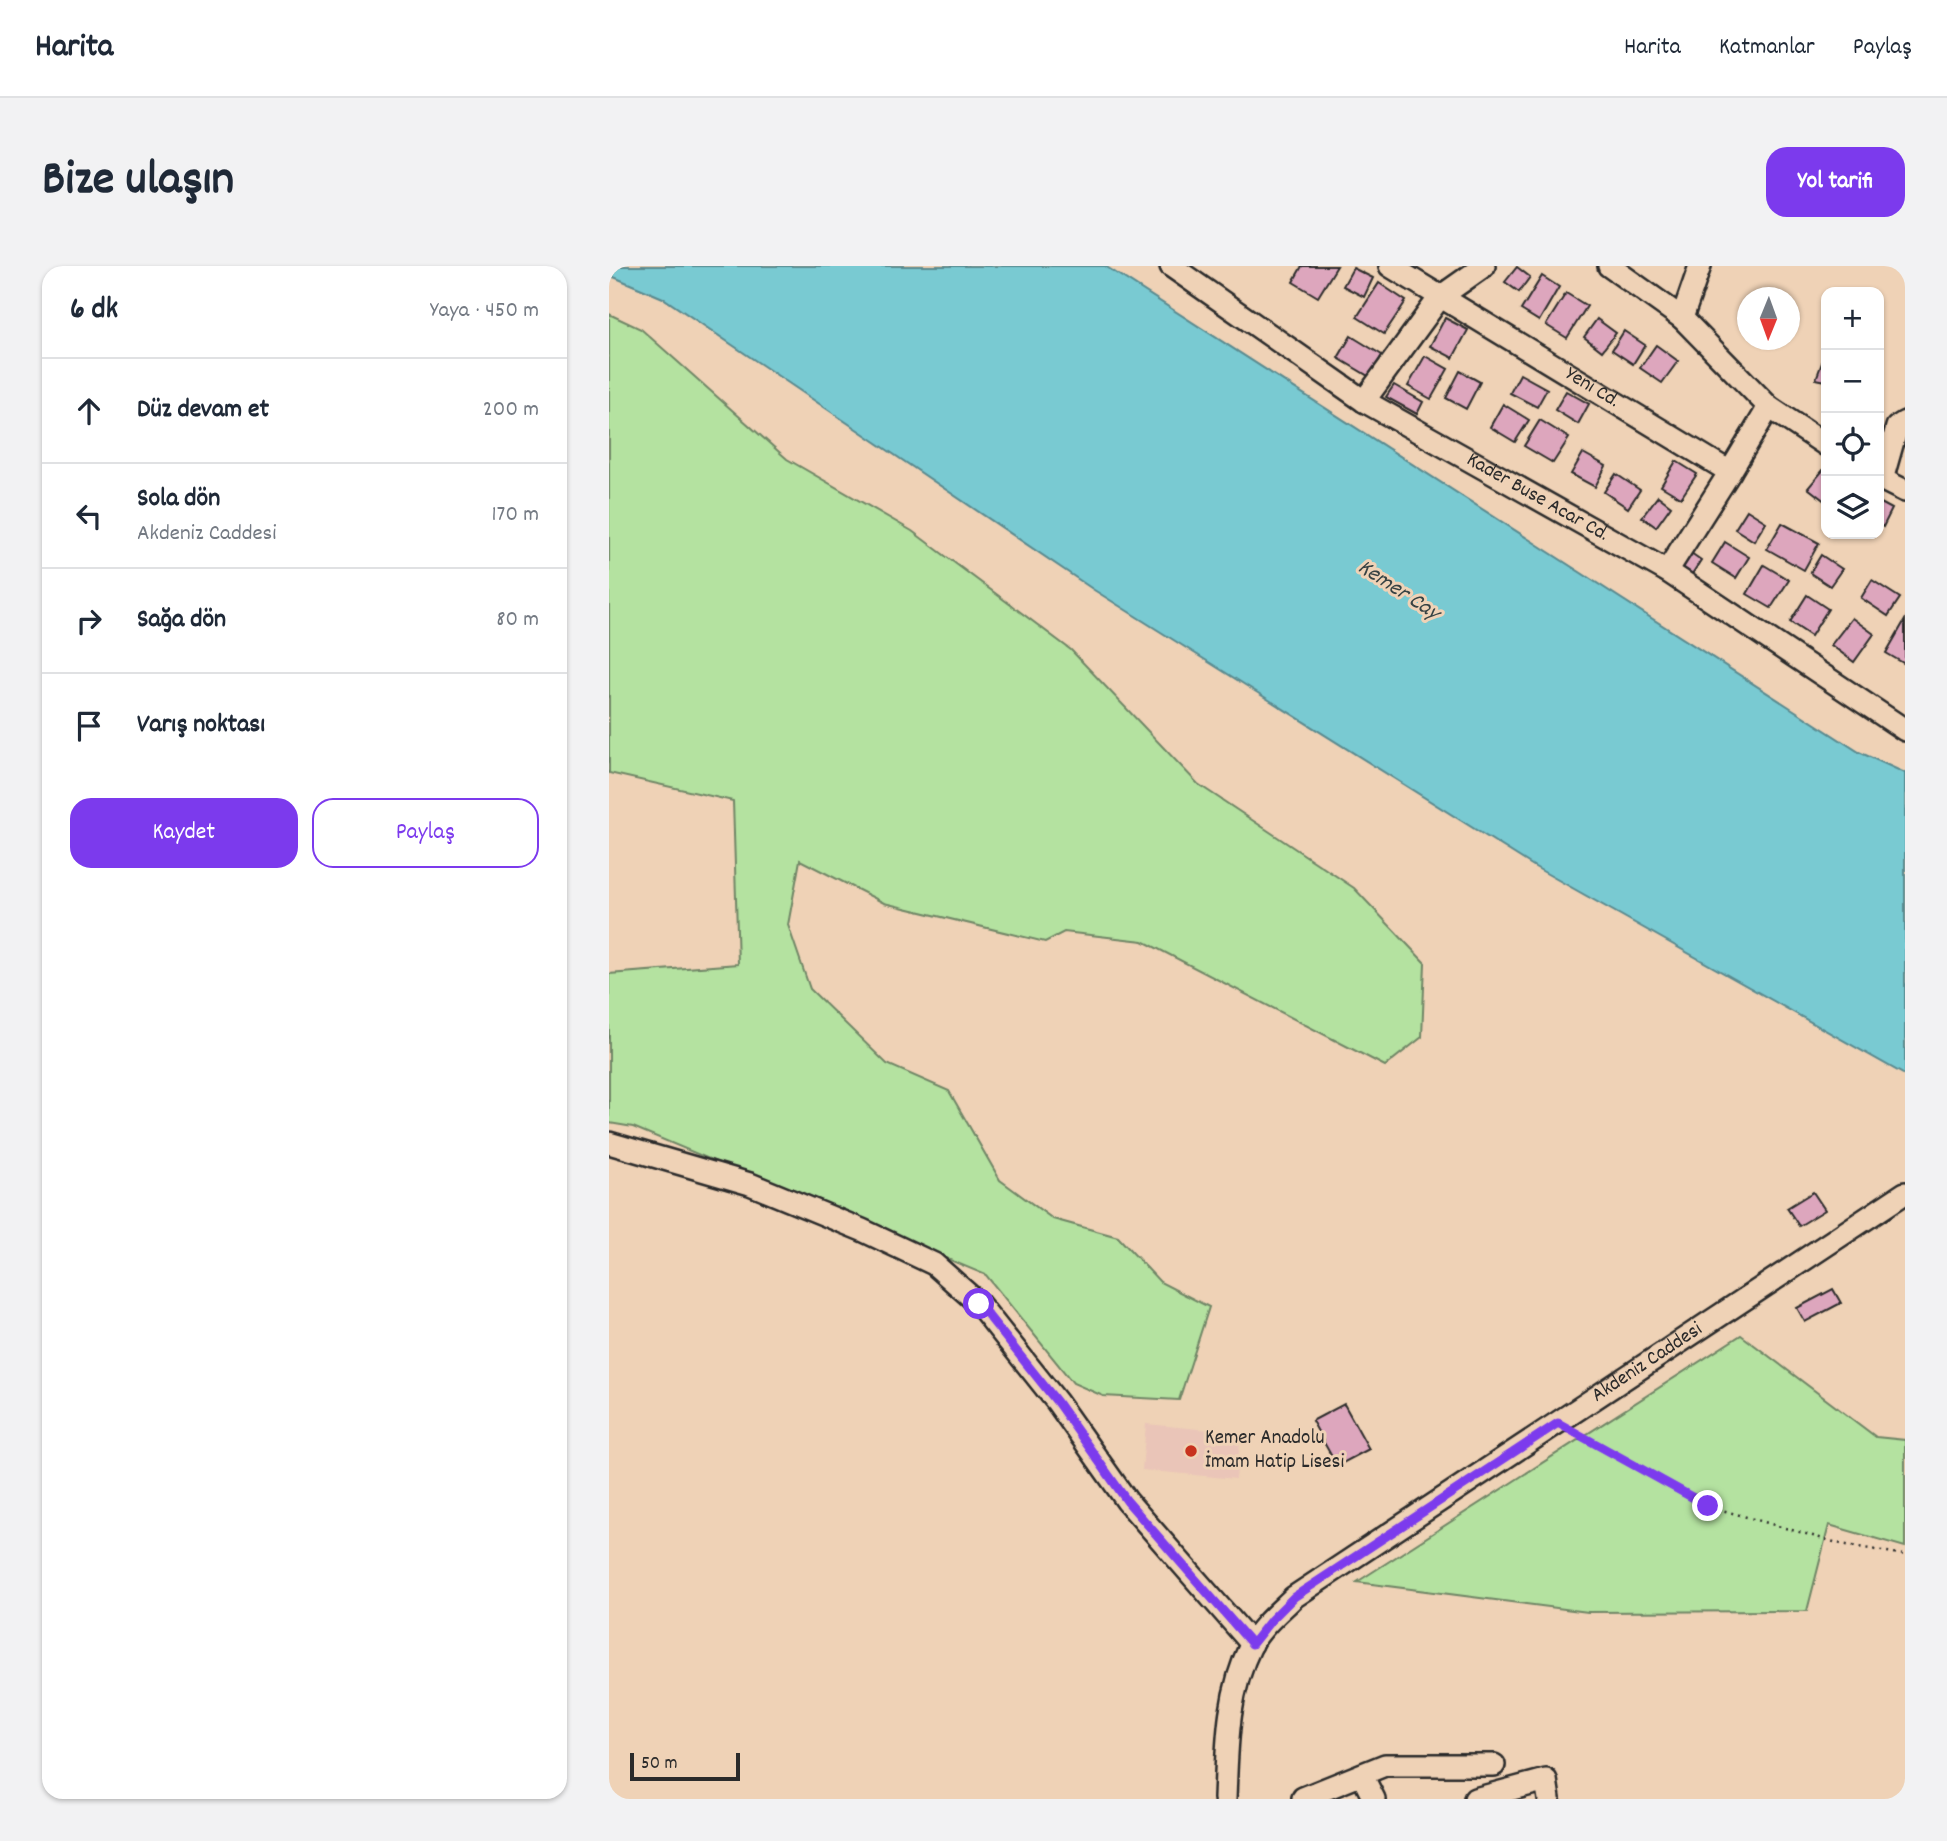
<!DOCTYPE html>
<html lang="tr">
<head>
<meta charset="utf-8">
<style>
  body { margin:0; font-family:Dekko,sans-serif; background:#f2f2f3; color:#1f2937 }
  .controls { position:absolute; right:21px; top:21px; display:grid; overflow:hidden; border-radius:14px; box-shadow:0 2px 5px #0004 }
  .controls button { width:63px; height:63px; display:grid; place-items:center; padding:0; border:0; border-bottom:2px solid #e0e1e3; background:#fff; color:#1f2937; font:35px sans-serif }
  .compass { position:absolute; left:1128px; top:21px; width:63px; height:63px; border-radius:50%; background:#fff; box-shadow:0 2px 5px #0004; rotate:181deg }
  .scale { position:absolute; left:21px; bottom:18px; width:110px; box-sizing:border-box; padding-left:7px; border:4px solid #2b2b2b; border-top:0; font-size:19px; line-height:24px; white-space:nowrap; color:#2b2b2b; -webkit-text-stroke:5px #efd2b6; paint-order:stroke }
  .stop { position:absolute; width:21px; height:21px; margin:-16px; border:5px solid #7c3aed; border-radius:50%; background:#fff }
  .stop.end { background:#7c3aed; border-color:#fff; box-shadow:0 2px 7px #0008 }
  .list { margin:0; padding:0; list-style:none }
  h2 { display:flex; justify-content:space-between; align-items:center; height:91px; margin:0; padding:0 28px; font-size:30px }
  h2 small { font-size:23px; font-weight:400; color:#747a83 }
  .list li { display:grid; grid-template-columns:46px 1fr auto; gap:21px; align-items:center; box-sizing:border-box; height:105px; padding:0 28px; border-top:2px solid #e0e1e3 }
  .list b { display:block; font-size:26px; white-space:nowrap }
  .list p { margin:0; font-size:23px; white-space:nowrap; color:#747a83 }
  .list em { font-size:23px; font-style:normal; color:#747a83 }
  .actions { display:flex; gap:14px; padding:21px 28px }
  .actions a { flex:1; padding:16px 0; border:2px solid #7c3aed; border-radius:21px; text-align:center; font-size:24px; color:#7c3aed }
  .actions .main { background:#7c3aed; color:#fff }
  .icon { flex:none; width:38px; height:38px; fill:none; stroke:currentColor; stroke-width:2; stroke-linecap:round; stroke-linejoin:round }
  .map { position:relative; flex:none; width:1296px; height:1533px; overflow:hidden; border-radius:21px }
  header { display:flex; align-items:center; gap:42px; box-sizing:border-box; height:98px; padding:0 35px; background:#fff; border-bottom:2px solid #e0e1e3 }
  header strong { font-size:33px }
  nav { display:flex; gap:38px; margin-inline-start:auto; font-size:24px }
  .intro { display:flex; align-items:center; justify-content:space-between; box-sizing:border-box; height:168px; padding:0 42px }
  h1 { margin:0; font-size:49px }
  .button { padding:18px 32px; border-radius:21px; background:#7c3aed; color:#fff; font-size:24px; font-weight:700 }
  main { display:flex; gap:42px; padding:0 42px }
  aside { flex:1; background:#fff; border-radius:21px; box-shadow:0 2px 5px #0004 }
  .map>svg:first-child { display:block }
  .built { fill:#eac5b8 }
  .green { fill:#b4e2a0; stroke:#708666; stroke-width:2 }
  .water { fill:#79cad2; stroke:#5a8a8f; stroke-width:2 }
  .building { fill:#dda6bd; stroke:#2b2b2b; stroke-width:2 }
  .lines { fill:none; stroke-linecap:round; stroke-linejoin:round }
  .minor-casing { stroke:#2b2b2b; stroke-width:26 }
  .path { stroke:#2b2b2b; stroke-width:2.5; stroke-dasharray:2 5; stroke-linecap:butt }
  .minor { stroke:#efd2b6; stroke-width:21 }
  .route { stroke:#7c3aed; stroke-width:9 }
  .poi-dot { fill:#c8321e; stroke:#efd2b6; stroke-width:2.5 }
  .labels { text-anchor:middle; dominant-baseline:central; stroke-width:6; stroke-linejoin:round; paint-order:stroke }
  .street-label { font-size:21px; fill:#2b2b2b; stroke:#efd2b6 }
  .poi-label { font-size:21px; fill:#2b2b2b; stroke:#efd2b6; text-anchor:start }
  .water-label { font-size:23px; font-style:italic; fill:#374344; stroke:#efd2b6 }
</style>
</head>
<body>
<header>
<strong>Harita</strong>
<nav><a>Harita</a><a>Katmanlar</a><a>Paylaş</a></nav>
</header>
<div class="intro"><h1>Bize ulaşın</h1><a class="button">Yol tarifi</a></div>
<main>
<aside>
<h2>6 dk<small>Yaya · 450 m</small></h2>
<ul class="list">
<li><svg class="icon" aria-label="ahead" viewBox="0 0 24 24"><path d="M12 20V5M6 11l6-6 6 6"/></svg><div><b>Düz devam et</b></div><em>200 m</em></li>
<li><svg class="icon" aria-label="left" viewBox="0 0 24 24"><path d="M17 20v-9H6M10 6l-5 5 5 5"/></svg><div><b>Sola dön</b><p>Akdeniz Caddesi</p></div><em>170 m</em></li>
<li><svg class="icon" aria-label="right" viewBox="0 0 24 24"><path d="M7 20v-9h11M14 6l5 5-5 5"/></svg><div><b>Sağa dön</b></div><em>80 m</em></li>
<li><svg class="icon" aria-label="arrive" viewBox="0 0 24 24"><path d="M6 21V4h12l-3 4 3 4H6"/></svg><div><b>Varış noktası</b></div></li>
</ul>
<div class="actions"><a class="main">Kaydet</a><a>Paylaş</a></div>
</aside>
<div class="map">
<svg width="1296" height="1533" viewBox="0 0 1296 1533">
  <rect width="100%" height="100%" fill="#efd2b6"/>
  <filter id="ink" filterUnits="userSpaceOnUse"><feTurbulence type="fractalNoise" baseFrequency=".0143" numOctaves="2"/><feDisplacementMap in="SourceGraphic" scale="14" xChannelSelector="R" yChannelSelector="G"/><feConvolveMatrix kernelMatrix="1 2 1 2 8 2 1 2 1" color-interpolation-filters="sRGB"/></filter>
  <g filter="url(#ink)">
    <path class="built" d="M537,1158L632,1167L627,1213L533,1204Z"/>
    <g class="green">
      <path d="M0,48L32,63L178,193L303,265L462,384L589,518L745,622L816,697L813,771L776,800L534,675L455,666L436,676L275,637L191,594L179,659L201,723L278,798L340,825L391,914L444,953L509,971L551,1016L600,1041L570,1134L494,1130L464,1117L377,1009L24,861L0,857V708L129,698L124,535L0,507Z"/>
      <path d="M1132,1069L1267,1171L1296,1174V1281L1220,1259L1198,1345L979,1346L748,1316Z"/>
    </g>
    <path class="water" d="M0,0H496L1250,486L1296,507V809L926,601L485,324L54,32L0,9Z"/>
    <g class="building">
      <path d="M693,0H728L709,31L684,16Z"/>
      <path d="M908,1L921,11L910,26L896,16Z"/>
      <path d="M744,2L764,12L755,31L734,20Z"/>
      <path d="M933,10L950,21L930,55L912,44Z"/>
      <path d="M770,17L797,35L775,68L748,51Z"/>
      <path d="M957,27L978,40L958,72L937,59Z"/>
      <path d="M836,52L859,64L844,92L821,80Z"/>
      <path d="M988,53L1007,67L993,85L975,71Z"/>
      <path d="M1015,65L1036,79L1024,98L1003,84Z"/>
      <path d="M742,70L773,89L761,111L729,92Z"/>
      <path d="M1047,79L1069,95L1053,117L1031,102Z"/>
      <path d="M1217,86V115L1207,113Z"/>
      <path d="M816,90L839,103L822,133L799,120Z"/>
      <path d="M851,105L871,116L857,143L837,132Z"/>
      <path d="M911,108L938,123L928,141L901,127Z"/>
      <path d="M785,119L814,136L808,148L777,131Z"/>
      <path d="M957,125L980,138L969,158L946,144Z"/>
      <path d="M894,138L920,154L906,176L881,161Z"/>
      <path d="M931,154L960,172L944,197L915,180Z"/>
      <path d="M974,187L997,200L986,221L962,208Z"/>
      <path d="M1067,195L1088,208L1072,232L1052,220Z"/>
      <path d="M1215,203L1217,205V236L1199,222Z"/>
      <path d="M1007,208L1031,224L1019,242L995,226Z"/>
      <path d="M1049,230L1062,240L1047,261L1033,251Z"/>
      <path d="M1270,236L1283,243L1274,261L1270,258Z"/>
      <path d="M1138,244L1157,256L1145,275L1126,263Z"/>
      <path d="M1173,257L1210,277L1195,304L1158,283Z"/>
      <path d="M1116,276L1140,291L1127,312L1103,297Z"/>
      <path d="M1082,287L1092,294L1083,308L1073,301Z"/>
      <path d="M1212,289L1233,303L1221,320L1201,307Z"/>
      <path d="M1155,299L1180,314L1162,342L1138,328Z"/>
      <path d="M1263,314L1291,332L1279,350L1252,332Z"/>
      <path d="M1198,329L1219,343L1202,370L1181,356Z"/>
      <path d="M1243,352L1265,368L1245,396L1222,379Z"/>
      <path d="M1296,354V398L1277,387Z"/>
      <path d="M1204,926L1216,944L1190,960L1178,942Z"/>
      <path d="M1224,1023L1232,1037L1196,1056L1188,1042Z"/>
      <path d="M735,1138L760,1183L728,1200L703,1155Z"/>
    </g>
    <g class="lines">
      <defs>
        <g id="minor">
          <path id="s1" d="M562,0L755,135L1058,305L1296,464"/>
          <path id="s2" d="M781,0L1121,206L1160,141"/>
          <path d="M1000,0L1073,52L1160,141L1217,179"/>
          <path d="M1073,52L1091,0"/>
          <path d="M755,135L831,31L875,0"/>
          <path d="M1270,212L1296,225"/>
          <path d="M1273,214L1288,161L1296,156"/>
          <path d="M1058,305L1121,206"/>
          <path d="M0,877L141,918L253,964L325,998L370,1038L448,1136L518,1235L643,1378"/>
          <path d="M753,1509L765,1533"/>
          <path d="M694,1532L776,1499H885"/>
          <path id="s3" d="M616,1533C618,1481 618,1427 642,1379C652,1360 671,1345 685,1331L1296,927"/>
          <path d="M866,1533L937,1514L940,1533"/>
        </g>
      </defs>
      <use href="#minor" class="minor-casing"/>
      <path class="path" d="M967,1167L1099,1240L1232,1278L1296,1289"/>
      <use href="#minor" class="minor"/>
    </g>
  </g>
  <g class="lines" filter="url(#ink)">
    <path class="route" d="M370,1038L448,1136L518,1235L643,1378L662,1354L685,1331L949,1157L1099,1240"/>
  </g>
  <circle class="poi-dot" cx="582" cy="1185" r="7"/>
  <g class="labels">
    <g class="street-label">
      <text stroke="none"><textPath href="#s2" startOffset="236">Yeni Cd.</textPath></text>
      <text stroke="none"><textPath href="#s1" startOffset="434">Kader Buse Acar Cd.</textPath></text>
      <text stroke="none"><textPath href="#s3" startOffset="646">Akdeniz Caddesi</textPath></text>
    </g>
    <g class="poi-label">
      <text x="596" y="1173">Kemer Anadolu<tspan x="596" dy="24">İmam Hatip Lisesi</tspan></text>
    </g>
    <g class="water-label">
      <text transform="translate(789 325) rotate(33)">Kemer Cay</text>
    </g>
  </g>
</svg>
<div class="controls">
<button>+</button>
<button>−</button>
<button><svg class="icon" aria-label="locate" viewBox="0 0 24 24"><circle cx="12" cy="12" r="6"/><path d="M12 2v4M12 18v4M2 12h4M18 12h4"/></svg></button>
<button><svg class="icon" aria-label="layers" viewBox="0 0 24 24"><path d="M12 4l9 5-9 5-9-5zM3 14l9 5 9-5"/></svg></button>
</div>
<svg class="compass" viewBox="-18 -18 36 36"><path d="M0-13l5 13h-10z" fill="#e53935"/><path d="M0 13l5-13h-10z" fill="#747a83"/></svg>
<div class="scale">50 m</div>
<div class="stop" style="left:370px;top:1038px"></div>
<div class="stop end" style="left:1099px;top:1240px"></div>
</div>
</main>
</body>
</html>
